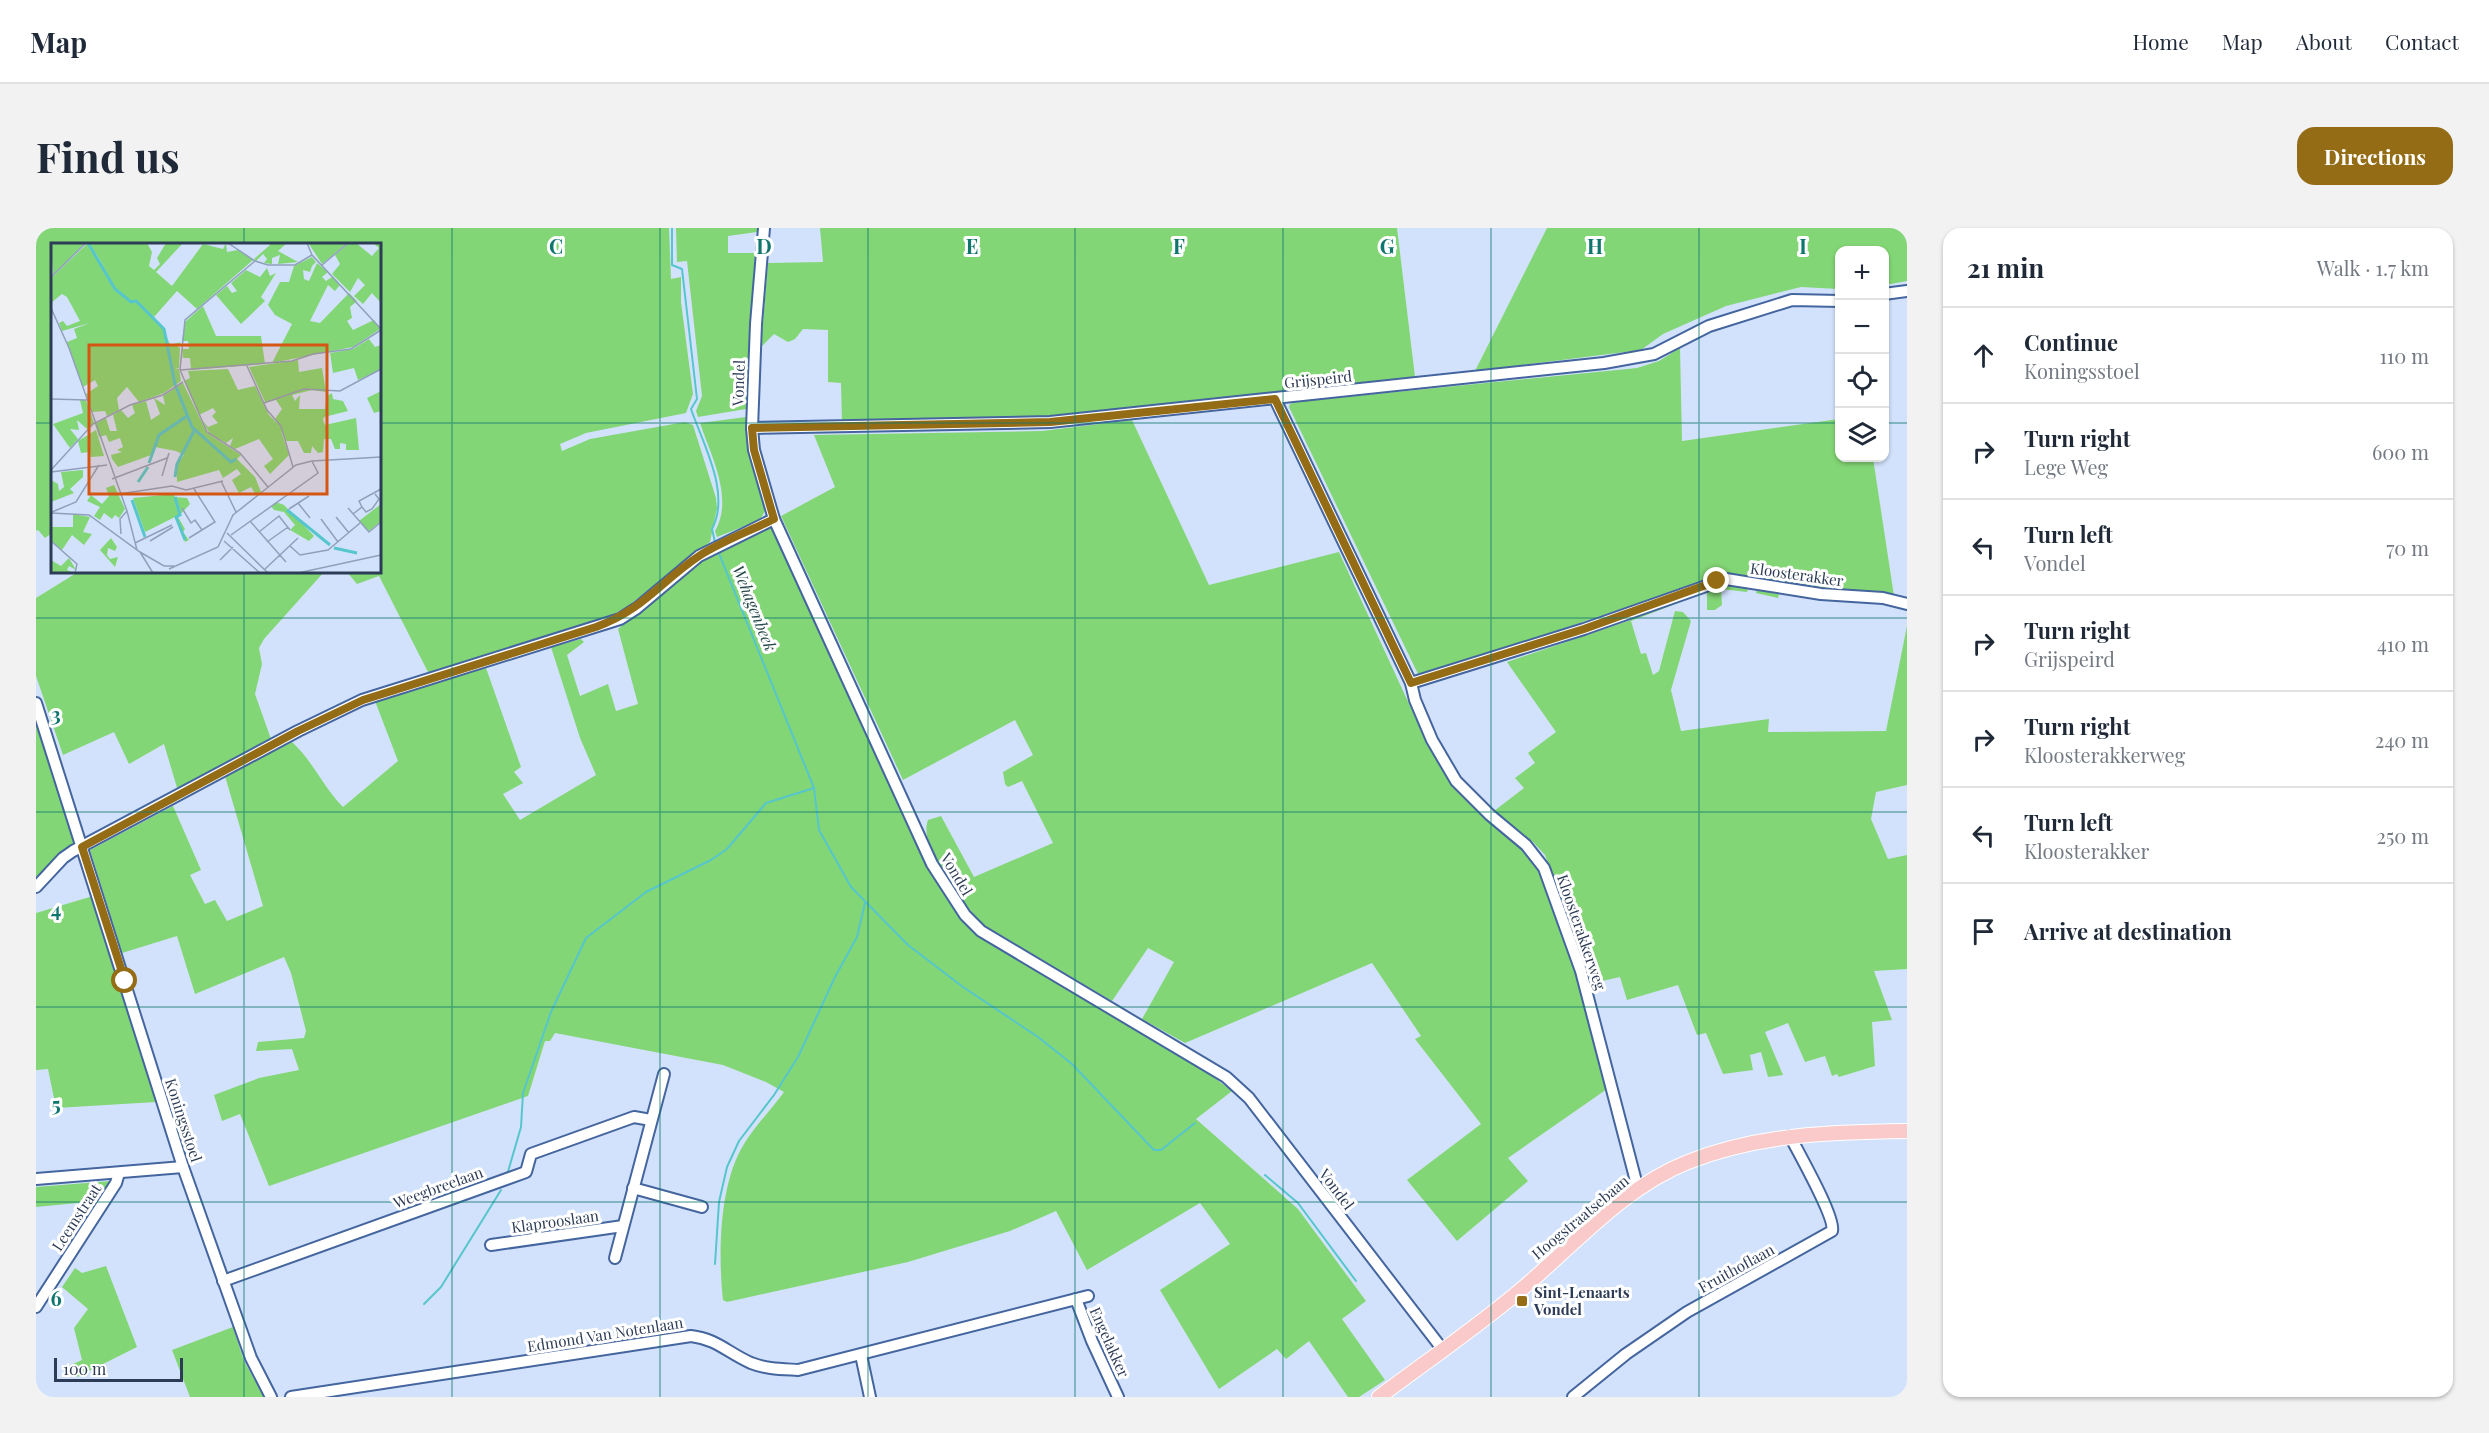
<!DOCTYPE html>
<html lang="en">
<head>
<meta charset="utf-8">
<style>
  body { margin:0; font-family:"Playfair Display",serif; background:#f2f2f3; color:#1f2937 }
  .controls { position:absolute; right:18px; top:18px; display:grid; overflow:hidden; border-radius:12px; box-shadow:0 2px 4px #0004 }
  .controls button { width:54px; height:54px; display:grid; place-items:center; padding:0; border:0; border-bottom:2px solid #e0e1e3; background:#fff; color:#1f2937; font:30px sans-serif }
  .scale { position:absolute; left:18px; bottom:15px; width:129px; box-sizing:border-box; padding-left:6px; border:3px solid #2d3c56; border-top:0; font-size:16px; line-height:21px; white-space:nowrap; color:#2d3c56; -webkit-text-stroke:4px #fff; paint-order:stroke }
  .stop { position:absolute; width:18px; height:18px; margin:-14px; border:4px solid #946c15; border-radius:50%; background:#fff }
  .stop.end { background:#946c15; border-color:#fff; box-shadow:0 2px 6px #0008 }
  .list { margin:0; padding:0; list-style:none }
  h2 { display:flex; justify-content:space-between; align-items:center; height:78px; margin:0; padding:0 24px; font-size:26px }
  h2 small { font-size:20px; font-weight:400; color:#747a83 }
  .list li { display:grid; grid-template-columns:39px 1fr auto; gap:18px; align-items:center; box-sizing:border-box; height:96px; padding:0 24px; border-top:2px solid #e0e1e3 }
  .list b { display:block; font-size:22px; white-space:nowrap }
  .list p { margin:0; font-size:20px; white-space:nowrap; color:#747a83 }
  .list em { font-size:20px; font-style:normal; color:#747a83 }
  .icon { flex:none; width:33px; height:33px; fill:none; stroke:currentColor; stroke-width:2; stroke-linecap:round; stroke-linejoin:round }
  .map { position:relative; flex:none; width:1871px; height:1169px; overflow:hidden; border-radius:18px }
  header { display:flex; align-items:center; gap:36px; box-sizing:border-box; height:84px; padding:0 30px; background:#fff; border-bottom:2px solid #e0e1e3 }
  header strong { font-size:28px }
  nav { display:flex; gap:33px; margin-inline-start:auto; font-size:21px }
  .intro { display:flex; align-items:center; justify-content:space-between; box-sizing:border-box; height:144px; padding:0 36px }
  h1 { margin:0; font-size:42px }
  .button { padding:15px 27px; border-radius:18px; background:#946c15; color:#fff; font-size:21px; font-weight:700 }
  main { display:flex; gap:36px; padding:0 36px }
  aside { flex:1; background:#fff; border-radius:18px; box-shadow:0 2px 4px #0004 }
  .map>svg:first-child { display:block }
  .green { fill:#83d675 }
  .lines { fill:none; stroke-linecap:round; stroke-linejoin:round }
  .stream { stroke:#56c6cc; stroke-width:2 }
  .minor-casing { stroke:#44659e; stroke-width:14 }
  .major-casing { stroke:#fff; stroke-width:16 }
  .minor { stroke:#fff; stroke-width:10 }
  .major { stroke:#facaca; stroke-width:14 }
  .route { stroke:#946c15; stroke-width:8 }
  .grid { fill:none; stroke:#0f766e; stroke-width:1.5; stroke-opacity:0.55 }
  .poi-dot { fill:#946c15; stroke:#fff; stroke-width:2 }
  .labels { text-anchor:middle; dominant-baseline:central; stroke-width:6; stroke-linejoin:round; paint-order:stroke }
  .street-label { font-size:15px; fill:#2d3c56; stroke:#fff }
  .poi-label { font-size:15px; font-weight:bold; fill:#2d3c56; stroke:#fff; text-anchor:start }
  .water-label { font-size:16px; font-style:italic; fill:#27494b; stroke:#fff }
  .inset-river { fill:none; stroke:#56c6cc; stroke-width:3 }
  .inset-road { fill:none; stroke:#90a0ba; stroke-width:1.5 }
  .view { fill:#d55613; fill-opacity:0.15; stroke:#d55613; stroke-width:3 }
  .inset-edge { fill:none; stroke:#2d3c56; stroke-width:3 }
  .grid-label { font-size:20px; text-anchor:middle; font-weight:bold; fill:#0f766e; stroke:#fff; stroke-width:6; stroke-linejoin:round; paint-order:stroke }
</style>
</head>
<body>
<header>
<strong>Map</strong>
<nav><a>Home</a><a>Map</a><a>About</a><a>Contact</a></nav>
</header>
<div class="intro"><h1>Find us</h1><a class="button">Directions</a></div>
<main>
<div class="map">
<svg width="1871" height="1169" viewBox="0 0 1871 1169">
  <rect width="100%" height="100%" fill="#d2e2fc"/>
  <g class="green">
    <path d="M0,0H633L635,51L645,49V74L657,166L650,185L550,205L524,216L526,223L554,211L649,194L657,197L680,270L681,280L674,314L592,378L571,390L393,446L343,348L321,356L311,344H344V16H16V305L9,310L2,302L0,303Z"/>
    <path d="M640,0H721V4L692,8V25H719L710,181L662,189L660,183L666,168L651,33L641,34Z"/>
    <path d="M784,0H1361L1379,149L1018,188L806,196L805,155L792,154V102L767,101L759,111L752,114L738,106L725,119L732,35L787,34Z"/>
    <path d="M1511,0H1871V53L1849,57L1848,22H1804L1803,61L1765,59L1690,78L1627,106L1605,122L1439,143Z"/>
    <path d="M1644,120L1646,213L1803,191L1804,230H1837L1858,368L1788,362L1781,358L1746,353L1742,370L1720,365L1721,359L1713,358L1711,364L1685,361L1686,377L1679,382H1671V364L1595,393L1605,426L1610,425L1617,447L1623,443L1639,383L1647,384L1655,393L1635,462L1645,503L1733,491L1732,504L1850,503L1871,398V557L1840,564L1835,591L1852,631L1871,627V741L1838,743L1856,792L1836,794L1839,838L1803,849L1801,846L1796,848L1789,828L1769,834L1752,795L1729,804L1747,847L1732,849L1725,824L1714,827L1717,842L1687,846L1670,805L1661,807L1642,757L1591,772L1584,749L1566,753L1564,748L1551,751L1523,663L1509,627L1497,614L1458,583L1488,560L1479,550L1499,535L1492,525L1520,504L1471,434L1595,392L1588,380L1390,447L1382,446L1253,179L1254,176L1260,174L1601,140L1623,133Z"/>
    <path d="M710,189L712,212L730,281L724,292L681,309L679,303C698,270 675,228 664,195Z"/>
    <path d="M1096,192L1173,357L1303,324L1386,504L1414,554L1437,578L1495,626C1512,649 1519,679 1528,706C1544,758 1558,809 1571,861L1472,930L1492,953L1421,1013L1371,952L1445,896L1379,811L1385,808L1336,735L1149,815L1106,791L1138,734L1112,720L1076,773L951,699C930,681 881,621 892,592L905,588L938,649L1017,615L986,553L972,559L969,556L967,544L997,527L979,492L867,552L745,288L799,259L778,207L1006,203Z"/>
    <path d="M737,297L928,692L1164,839L1196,863L1160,891L1262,981L1330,1073L1306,1091L1349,1152L1323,1169H1312L1273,1113L1250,1131L1241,1121L1183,1161L1124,1062L1194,1016L1164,975L1051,1042L1020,983L974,1003L872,1034L691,1074L687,1072C682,1026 683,956 708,916C719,898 735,882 748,864L730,854L687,837L519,805L514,813H509L492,868L233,958L204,886L186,893L178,867L223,850L263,842L256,821L220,823L222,814L268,810L270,803L255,745L248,729L159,766L141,708L86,725L54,622L137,578L165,642L154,647L169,676L179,672L191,693L227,678L189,548L256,514C277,533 287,559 307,579L362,533L339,473L450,440L485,539L478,544L487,555L467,566L484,592L560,547L544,510L515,419L545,411L548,414L531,427L544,468L572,456L580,483L602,476L582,401L653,341L679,324Z"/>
    <path d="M42,344H288L228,411L223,420L226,436L219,466L235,511L142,563L128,516L93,536L78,504L27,527L0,448V370Z"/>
    <path d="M0,486L40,612L0,653Z"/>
    <path d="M57,668L120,874L20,880L12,841L0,842V685Z"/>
    <path d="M75,953L62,973L0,979V959Z"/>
    <path d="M70,1038L101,1119L41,1149L37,1136L46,1132L38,1100L52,1081L26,1059L39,1040L46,1045Z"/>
    <path d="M197,1099L208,1133L228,1169H154L136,1122Z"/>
  </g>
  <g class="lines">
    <g class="stream">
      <path d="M636,0V37L646,41L661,171L655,181C667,216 695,265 676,301L679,314"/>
      <path d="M682,323L778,560L783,602L815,659L872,717L927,759L1002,809L1036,836L1118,922H1125L1159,895"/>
      <path d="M471,947L485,899L487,865L515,784L550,710L610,664L675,632L691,621L730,575L778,560"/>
      <path d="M1229,947L1262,975L1320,1053"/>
      <path d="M679,1036L683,974L691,939L703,913L738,867L762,829L799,749L821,709L829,675"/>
      <path d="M388,1076L405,1059L465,962"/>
    </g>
    <defs>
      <g id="minor">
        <path d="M728,0L720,96L716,200L718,222L738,291L896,636L929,687L945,703L1190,849L1213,870L1407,1122"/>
        <path d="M1848,66L1871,63"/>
        <path d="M1239,171L1375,455L1379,472L1396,512L1420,553L1454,587L1490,617L1508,640L1545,743L1602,961"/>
        <path d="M716,200L1014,194L1568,135L1618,126L1673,98L1756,72L1804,73"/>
        <path d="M1375,455L1548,401L1690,351L1785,366L1847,370L1871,376"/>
        <path d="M0,475L147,939L215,1130L235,1169"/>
        <path d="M0,659L27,630L37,623L262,503L326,472L584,391L601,380L663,328L738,291"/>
        <path d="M0,951L147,939"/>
        <path d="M597,960L666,979"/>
        <path d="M455,1017L587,998"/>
        <path d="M579,1030L628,846"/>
        <path d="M187,1053L490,944L495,926L598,889L615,892"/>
        <path d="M1040,1071L1056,1113L1082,1169"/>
        <path d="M0,1079L80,955L83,945"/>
        <path d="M825,1127L834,1169"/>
        <path d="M255,1169L655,1108C681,1111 692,1125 715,1135C730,1141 746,1141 762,1142L1052,1068"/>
        <path d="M1537,1169L1590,1126L1651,1084L1796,1003C1800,990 1762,924 1754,908"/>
      </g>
      <path id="major" d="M1343,1169C1391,1133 1441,1099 1487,1060C1539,1016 1588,959 1652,934C1723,906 1796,904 1871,903"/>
    </defs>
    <use href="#minor" class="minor-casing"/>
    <use href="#major" class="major-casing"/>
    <use href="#minor" class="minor"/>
    <use href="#major" class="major"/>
  </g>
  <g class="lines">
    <path class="route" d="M89,753L46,619L262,503L327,472L560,399C607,382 624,354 663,328C686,313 714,303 738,291L718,222L716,200L1014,194L1239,171L1375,455L1548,401L1681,353"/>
  </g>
  <path class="grid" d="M208,0V16M416,0V1169M624,0V1169M832,0V1169M1039,0V1169M1247,0V1169M1455,0V1169M1663,0V1169M0,195H16M344,195H1804M1848,195H1871M208,344V1169M0,390H1871M0,584H1871M0,779H1871M0,974H1871"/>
  <rect class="poi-dot" x="1480" y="1067" width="12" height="12" rx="3"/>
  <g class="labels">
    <g class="street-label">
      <text transform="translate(1282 151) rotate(-6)">Grijspeird</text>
      <text transform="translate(702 155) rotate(-88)">Vondel</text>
      <text transform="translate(1761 346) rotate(8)">Kloosterakker</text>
      <text transform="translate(921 646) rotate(59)">Vondel</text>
      <text transform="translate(1546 704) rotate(71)">Kloosterakkerweg</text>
      <text transform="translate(148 892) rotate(72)">Koningsstoel</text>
      <text transform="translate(402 959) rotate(-20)">Weegbreelaan</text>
      <text transform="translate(1301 961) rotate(53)">Vondel</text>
      <text transform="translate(40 989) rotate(-57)">Leemstraat</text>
      <text transform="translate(1544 989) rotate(-40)">Hoogstraatsebaan</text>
      <text transform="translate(519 993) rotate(-8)">Klaprooslaan</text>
      <text transform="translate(1700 1040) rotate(-29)">Fruithoflaan</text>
      <text transform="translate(569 1106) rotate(-9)">Edmond Van Notenlaan</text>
      <text transform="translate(1074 1114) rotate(66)">Engelakker</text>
    </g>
    <g class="poi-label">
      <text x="1498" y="1064">Sint-Lenaarts<tspan x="1498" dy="17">Vondel</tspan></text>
    </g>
    <g class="water-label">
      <text transform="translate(719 380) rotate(68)">Wehagenbeek</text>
    </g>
  </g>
  <g transform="translate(15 15)">
    <rect width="330" height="330" fill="#d2e2fc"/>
    <path d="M0,0H34L2,32ZM37,0L55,26L38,0H96L101,9L98,23L103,27L109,21L106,15L115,0H132L105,29L121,43L152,1L172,6L175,0L176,9L187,7L202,17L146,66L126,48L103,74L96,68L113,86L119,102L130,99L126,103L129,105L128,125L124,126H128L130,138L113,150L88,159L76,144L66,155L68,167L56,173L54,168L41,169L35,151L47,143L44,137L32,144L16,99L26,95L23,86L39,80L11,88L8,80L12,78L16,83L29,78L16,54L11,51L0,60V35ZM217,0H236L227,8L247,19L227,21L229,12L221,15V21L213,20L216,16L212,11L205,18L203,16L219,2ZM296,0L271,21L258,1L259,0ZM298,0H305L321,13L328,5L322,0H330V60L321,50L312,61L303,53L314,42L307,35L299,49L281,31L289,21L284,12ZM261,14L265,19L261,23L259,29L252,27L253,36L258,38L266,20L277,29L271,34L275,38L281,34L289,42L284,48L277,42L259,78L269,80L298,50L306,58L299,64L301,75L296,78L302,87L323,77L329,86L302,104L221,120L241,81L224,72L217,62L229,39H238L243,23ZM216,25L219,33L225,30L210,54L214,58L190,81L165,52L176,43L181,50L186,48L180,40L195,27L209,34ZM152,63L165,93H210L214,121L140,127L139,115H132L131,106H138L137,98H131L134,79ZM318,96L324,104L330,102V127L307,137L303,125L282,130L279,110L302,106ZM247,117L248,129L271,125L275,149L261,147L241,152L244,158L249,152L248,166H274L276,153L281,150L282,156L292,158L297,168L273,174L272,177L274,182L305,175L308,207H295V201L289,200V206H284L280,196H273L272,209L267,210L261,203L260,210H253L247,198H235L224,176L231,166L225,157L214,159L198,124ZM177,126L187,147L204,143L218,172L228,182L238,212L219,231L213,223L222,216L208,196L184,206L179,203L182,195L175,200L159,191L151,177L157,184L167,180L161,173L165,169L162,165L148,172L133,138L139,135L137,128ZM132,140L156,190L190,212L186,216L204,234L210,249L205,252L200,244L188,250L181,237L190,231L186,226L172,235L168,227L126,239V222L133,212L125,208L104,204L100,212L67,224L61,216L60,212L71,209L66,207L72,204L69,195L58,199L55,192L48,194L44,181L55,175L59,188H66L62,172L70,167L77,175L84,170L81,162L95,158L100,177L109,171L103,155L114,162L112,153ZM330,148V168L323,170L316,155ZM29,157H35L43,180L36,186L26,177L28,187L19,186L27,196L19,205L2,181L32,170ZM45,187L53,213L40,214L39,209L30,210L27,198ZM32,227V234L19,246L23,250L0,259V237L7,241L8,248L13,244L10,229ZM63,242L74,266L68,275L64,272L61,276L53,270L49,277L43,273L49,264L36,258L40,252L51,261L58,253L55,245ZM123,251L124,254L136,255L139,261L127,274L134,286L132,289L138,297L134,299L124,274L94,289L82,255ZM225,259L233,262L263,293L258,298L239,287L244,282L233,269L223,267L220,263ZM330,261V278L318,288L308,278ZM22,271L39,274L32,289L41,291L33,302L21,292L11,307L0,298V284H22ZM60,295L66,304L64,308L57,305L56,312L59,316L67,314L64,324L49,307ZM18,315L25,327L18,323L16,327L23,330H0V317L10,323Z" fill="#83d675"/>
    <path class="inset-river" d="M37,0L64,46L80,59L85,58L113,86L124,141L141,184L180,219L185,216M98,220L108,192L136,173M124,234L126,221L143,188M87,239L97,224M124,254L129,272L125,274L134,297M81,257L94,294M236,267L279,302M283,305L306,310"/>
    <path class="inset-road" d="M177,0L204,18L217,22H244L261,12M256,0L261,12L330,86M204,18L134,77L129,127L156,189L189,210L217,244M271,22L297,0M0,34L35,0M0,65L18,105L76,268L86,307M196,123L216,167L230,183L242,224M129,127L241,118L262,111L300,106L330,87M0,156L36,157M213,160L253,146L289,148L330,126M0,227L42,181L79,162L112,152L132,139M0,229L56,222M111,233L118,210M61,236L116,215M170,238L185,269M68,251L121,243L135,247L172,238M247,260L259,275M311,264L308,258L330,246M131,265L140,280L144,277L151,287M297,265L318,289L330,279M238,266L258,253M1,269L25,259L48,222M0,270L38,272L89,309L113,323H123M302,271L311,264L315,269L321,266L328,256L324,251M285,274L298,290M270,276L287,299M199,278L235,319M208,289L228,273L239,287M176,290L217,330M70,291L69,276L76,268M180,292L267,230L261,218M138,295L164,279L143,246M0,298L26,321L24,330M99,298L122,284M173,298L209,330M216,299L237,284M84,300L121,282M239,303L249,312L277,307L309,280M89,309L102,330M169,317L182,304M118,326L167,304L182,272L245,222L261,218L330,214M214,326L247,295M247,330L330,312"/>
    <path class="view" d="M38,102H276V251H38Z"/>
    <rect width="330" height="330" class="inset-edge"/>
  </g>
  <g class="grid-label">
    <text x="520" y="26">C</text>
    <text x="728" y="26">D</text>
    <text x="936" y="26">E</text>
    <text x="1143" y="26">F</text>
    <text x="1351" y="26">G</text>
    <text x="1559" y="26">H</text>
    <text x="1767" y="26">I</text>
    <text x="20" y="494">3</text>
    <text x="20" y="689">4</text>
    <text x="20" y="884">5</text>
    <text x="20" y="1078">6</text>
  </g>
</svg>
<div class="controls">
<button>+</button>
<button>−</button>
<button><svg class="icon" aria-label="locate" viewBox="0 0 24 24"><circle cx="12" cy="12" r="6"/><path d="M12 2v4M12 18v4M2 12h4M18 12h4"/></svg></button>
<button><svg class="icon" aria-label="layers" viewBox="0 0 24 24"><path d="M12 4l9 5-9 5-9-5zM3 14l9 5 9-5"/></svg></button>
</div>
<div class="scale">100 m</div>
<div class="stop" style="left:89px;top:753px"></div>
<div class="stop end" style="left:1681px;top:353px"></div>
</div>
<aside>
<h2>21 min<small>Walk · 1.7 km</small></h2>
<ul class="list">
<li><svg class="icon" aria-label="ahead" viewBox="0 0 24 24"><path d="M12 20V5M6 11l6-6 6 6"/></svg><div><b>Continue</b><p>Koningsstoel</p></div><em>110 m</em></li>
<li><svg class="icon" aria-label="right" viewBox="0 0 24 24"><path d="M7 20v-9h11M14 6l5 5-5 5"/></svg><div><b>Turn right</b><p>Lege Weg</p></div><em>600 m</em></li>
<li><svg class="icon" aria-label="left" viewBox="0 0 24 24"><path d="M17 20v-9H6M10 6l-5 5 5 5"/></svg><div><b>Turn left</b><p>Vondel</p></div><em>70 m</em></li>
<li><svg class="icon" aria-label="right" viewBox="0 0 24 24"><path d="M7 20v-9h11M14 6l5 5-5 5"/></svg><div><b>Turn right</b><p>Grijspeird</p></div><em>410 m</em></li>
<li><svg class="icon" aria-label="right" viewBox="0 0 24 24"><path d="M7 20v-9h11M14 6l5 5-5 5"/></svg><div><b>Turn right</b><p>Kloosterakkerweg</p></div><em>240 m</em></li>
<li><svg class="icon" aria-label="left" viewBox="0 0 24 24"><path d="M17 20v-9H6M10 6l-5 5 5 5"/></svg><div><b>Turn left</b><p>Kloosterakker</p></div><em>250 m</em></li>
<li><svg class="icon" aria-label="arrive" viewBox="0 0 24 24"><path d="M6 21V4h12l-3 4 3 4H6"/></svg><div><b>Arrive at destination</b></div></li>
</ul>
</aside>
</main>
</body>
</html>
